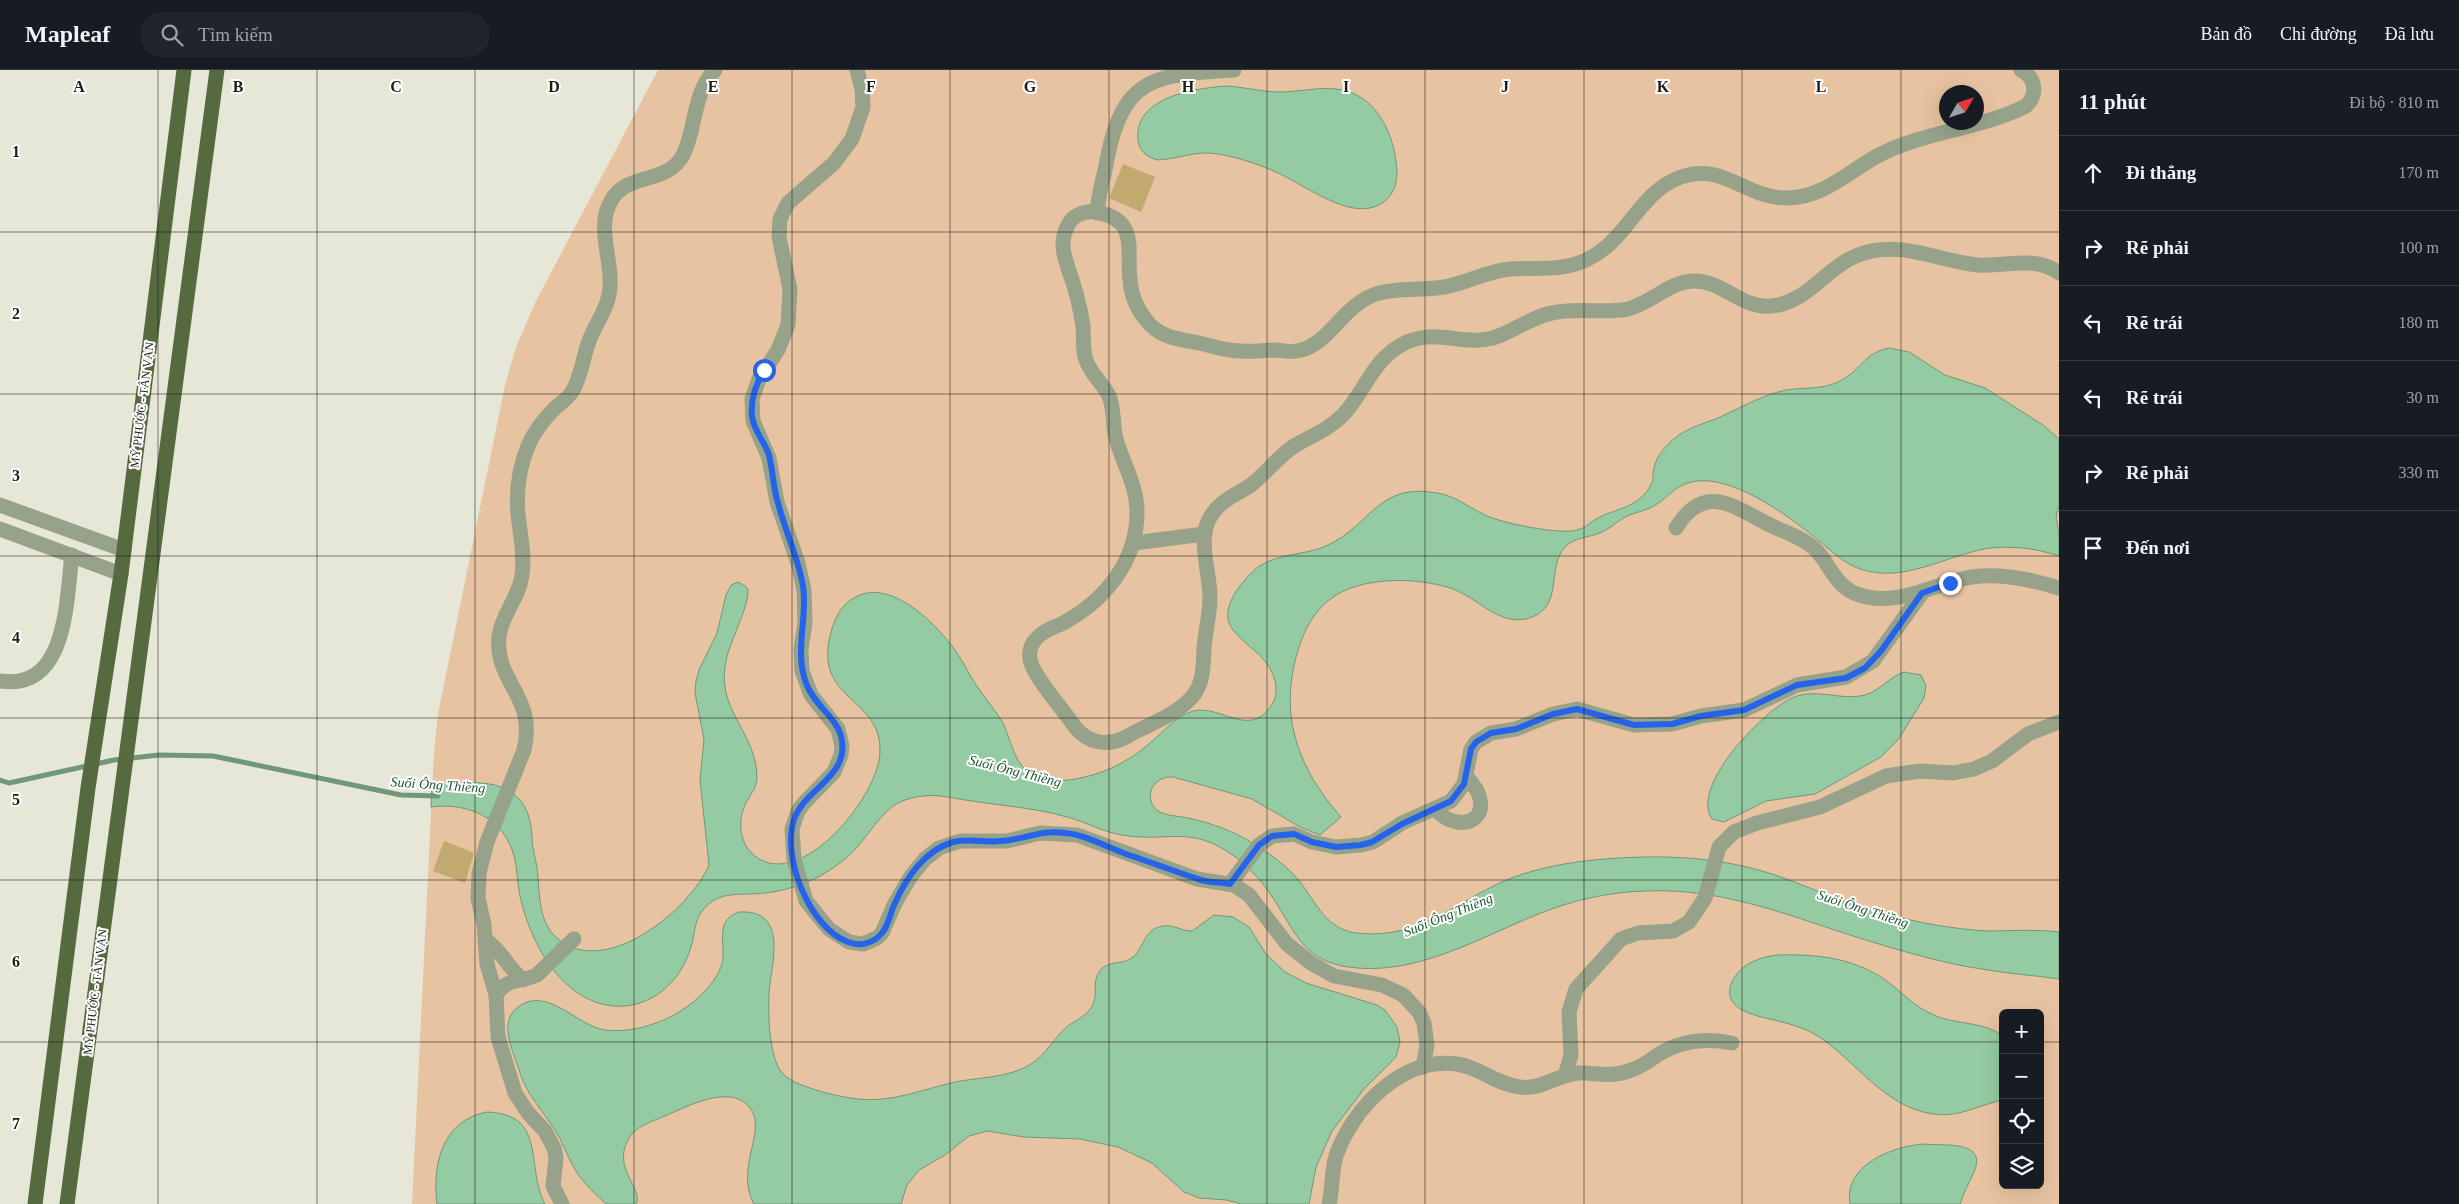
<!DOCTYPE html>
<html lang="vi">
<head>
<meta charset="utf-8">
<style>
  body { margin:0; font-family:"Times New Roman",serif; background:#20242c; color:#f1f3f6 }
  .controls { position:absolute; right:15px; bottom:15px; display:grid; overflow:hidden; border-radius:8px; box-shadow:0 5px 20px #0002 }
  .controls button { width:45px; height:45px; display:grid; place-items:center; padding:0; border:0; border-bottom:1px solid #363941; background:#171b24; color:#f1f3f6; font:25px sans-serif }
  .compass { position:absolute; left:1939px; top:15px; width:45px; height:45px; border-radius:50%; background:#171b24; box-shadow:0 5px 20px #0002; rotate:51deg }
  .stop { position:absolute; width:15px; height:15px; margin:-11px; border:4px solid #2563eb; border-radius:50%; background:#fff }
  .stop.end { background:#2563eb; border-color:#fff; box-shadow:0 1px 5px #0008 }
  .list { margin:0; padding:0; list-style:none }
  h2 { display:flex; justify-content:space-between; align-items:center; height:65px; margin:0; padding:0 20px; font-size:21px }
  h2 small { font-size:16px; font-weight:400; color:#9ea1a6 }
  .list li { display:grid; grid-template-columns:32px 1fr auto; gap:15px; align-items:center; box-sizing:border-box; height:75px; padding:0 20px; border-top:1px solid #363941 }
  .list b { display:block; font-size:19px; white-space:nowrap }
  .list em { font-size:16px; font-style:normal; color:#9ea1a6 }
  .icon { flex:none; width:28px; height:28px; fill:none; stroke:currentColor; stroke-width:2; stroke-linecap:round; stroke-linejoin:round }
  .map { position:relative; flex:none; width:2059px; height:1134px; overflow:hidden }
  header { display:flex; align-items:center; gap:30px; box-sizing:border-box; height:70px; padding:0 25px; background:#171b24; border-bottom:1px solid #363941 }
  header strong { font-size:24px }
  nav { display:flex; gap:28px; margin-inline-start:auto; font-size:18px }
  .search { width:350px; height:45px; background:#20242c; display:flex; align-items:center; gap:12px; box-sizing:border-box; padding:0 18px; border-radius:28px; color:#9ea1a6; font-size:19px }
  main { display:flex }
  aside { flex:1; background:#171b24 }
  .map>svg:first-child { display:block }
  .green { fill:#e8c3a1; fill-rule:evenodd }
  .water { fill:#94cba2; stroke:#709779 }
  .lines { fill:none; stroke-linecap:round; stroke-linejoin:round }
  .stream { stroke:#709779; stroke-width:5 }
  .building { fill:#c2a96f }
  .minor { stroke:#96a28a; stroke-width:15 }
  .major { stroke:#556a3f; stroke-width:15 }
  .route { stroke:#2563eb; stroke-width:6 }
  .grid { fill:none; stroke:#1d1d18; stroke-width:1; stroke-opacity:0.55 }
  .labels { text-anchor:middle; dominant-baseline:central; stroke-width:4; stroke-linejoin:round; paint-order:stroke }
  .street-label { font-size:12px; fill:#1d1d18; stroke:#fff }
  .water-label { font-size:14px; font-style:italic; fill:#19552f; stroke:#fff }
  .grid-label { font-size:16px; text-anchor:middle; font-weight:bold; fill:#1d1d18; stroke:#fff; stroke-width:4; stroke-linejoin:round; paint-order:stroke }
</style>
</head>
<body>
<header>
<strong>Mapleaf</strong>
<div class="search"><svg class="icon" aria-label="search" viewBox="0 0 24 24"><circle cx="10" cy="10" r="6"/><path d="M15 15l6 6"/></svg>Tìm kiếm</div>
<nav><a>Bản đồ</a><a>Chỉ đường</a><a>Đã lưu</a></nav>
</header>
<main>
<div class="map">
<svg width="2059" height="1134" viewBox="0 0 2059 1134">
  <rect width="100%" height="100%" fill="#e6e7d6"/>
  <path class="green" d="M658,0H2059V1134H412L434,682L438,644L505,315L516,277L536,231ZM1946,22H1976V52H1946ZM2003,943H2040V1115H2003Z"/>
  <g class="water">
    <path d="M1227,16C1244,17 1262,22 1279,22C1298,22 1317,17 1336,19C1376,22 1396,66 1397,103C1397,120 1388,134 1370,138C1341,144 1301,113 1276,102C1258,94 1237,87 1218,84C1197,80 1179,89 1158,90C1148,88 1139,81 1138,70C1133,27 1196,18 1227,16Z"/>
    <path d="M1889,278L1909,282L1945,305L1985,318L2043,355L2059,369V436L2056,447L2059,462V486C2035,478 2010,475 1984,479C1944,487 1905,512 1863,500C1844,494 1833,482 1818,470C1789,446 1727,400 1688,413C1675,417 1668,427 1657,434C1648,440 1637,442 1627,446C1619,450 1612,457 1604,461C1591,468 1576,466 1565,477C1545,499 1566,539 1526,549C1499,555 1477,528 1453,519C1422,508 1376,507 1346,520C1321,531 1307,552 1299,577C1278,642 1296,696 1341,747L1320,765L1300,757L1252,729L1173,707C1166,707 1160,708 1155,714C1148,721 1149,735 1158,741C1166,746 1179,746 1188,748C1211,753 1234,761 1254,774C1268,783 1283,793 1294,805C1315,827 1322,858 1356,863C1423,871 1460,826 1517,806C1557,792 1602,788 1644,787C1688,786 1733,791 1775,805C1811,817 1844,834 1881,843C1915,852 1952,859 1987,861C2011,861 2035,859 2059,862V909C2033,905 2008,904 1982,899C1947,894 1913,884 1879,874C1801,851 1728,817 1645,821C1609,822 1574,830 1541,843C1480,867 1416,907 1348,897C1302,890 1295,861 1273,828C1263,812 1249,797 1234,786C1190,754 1167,773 1122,765C1103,762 1086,752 1067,747C1036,738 1004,736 972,731C956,729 940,724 924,726C887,729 879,752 858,776C847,789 834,798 820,806C803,815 784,821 765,823C742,826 719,819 702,841C694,852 695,864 691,877C681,912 651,939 613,936C563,931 533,877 522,834C517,818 518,801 514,786C504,748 468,732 431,737L432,714C461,715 497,705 519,729C529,740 531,753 532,767C532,777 535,787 537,797C540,821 537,851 557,868C604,910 690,840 709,795L700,710L704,669L695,623L696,611L699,600L717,563L726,525L731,515L738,512C741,514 745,515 747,518C753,527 730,572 727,587C713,638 756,661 757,706C757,719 750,724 745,735C736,754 741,780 761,790C808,814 880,723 880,681C881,626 812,631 831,562C835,548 841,535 854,528C890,506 938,555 957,583C963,591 967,601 973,610C982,625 994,638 1003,653C1012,672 1014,696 1035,706C1055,716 1086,708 1107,700C1123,693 1138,684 1151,672C1164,661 1177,646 1193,641C1220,634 1249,669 1271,636C1284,618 1270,593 1255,581C1232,561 1217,551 1237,520C1243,512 1250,503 1258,497C1280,482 1306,486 1328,475C1371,455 1378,412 1437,423C1456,426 1468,437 1485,445C1501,453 1560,465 1577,460C1590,456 1584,456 1596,449C1614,439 1637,438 1649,418C1656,406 1651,411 1654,398C1657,384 1668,373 1679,365C1691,357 1705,353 1718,348C1740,338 1762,325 1786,320C1804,317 1821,320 1838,312C1860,302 1863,283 1889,278Z"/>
    <path d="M1904,602L1921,605L1926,616L1924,628L1898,670L1881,687L1815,724L1766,731L1724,752L1712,749C1689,716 1765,639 1794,627C1818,618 1841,631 1865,625C1881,620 1889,607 1904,602Z"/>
    <path d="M739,842C791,839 770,897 769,925C768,945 769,991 784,1005C795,1016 835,1026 851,1028C885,1034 915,1022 947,1014C976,1006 1005,1010 1031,994C1047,984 1054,967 1068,956C1077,949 1088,946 1093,934C1098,924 1092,912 1099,902C1108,889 1122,896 1133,887C1145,877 1143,859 1163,856C1173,854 1181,861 1192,861L1214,845L1233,847L1249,857L1266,884L1285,902L1306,913L1377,935L1385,940L1397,957L1400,972L1396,987L1364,1019L1332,1061L1316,1097L1309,1134H1241L1227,1130L1199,1128L1184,1122L1152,1093L1118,1077L1080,1069L1024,1067L987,1061L969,1066L945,1085L919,1100L907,1115L901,1134H754C735,1100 765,1063 752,1041C735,1011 688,1036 665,1046C651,1052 635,1056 628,1070C612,1099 644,1119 636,1134H606C593,1122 580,1110 572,1094C566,1083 562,1071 555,1060C543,1041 527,1025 520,1003C514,982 497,953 518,937C547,915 577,956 605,960C628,963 653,956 674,945C692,935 713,917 721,897C728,877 712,851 739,842Z"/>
    <path d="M1777,885C1815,884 1851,887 1884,909C1901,921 1914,937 1934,945C1956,955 1983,951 2003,966V1030C1979,1035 1958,1048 1933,1044C1884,1037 1856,991 1818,966C1808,960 1797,956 1786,953C1766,947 1714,943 1734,908C1743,893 1761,887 1777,885Z"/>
    <path d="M487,1042C548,1044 525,1097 545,1134H437C432,1095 442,1050 487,1042Z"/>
    <path d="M1924,1074C1944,1076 1988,1070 1974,1102C1969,1113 1964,1122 1960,1134H1850C1843,1095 1893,1076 1924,1074Z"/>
  </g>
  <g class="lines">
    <path class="stream" d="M0,710L9,713L114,690L159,685L213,686L401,725L438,726"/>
  </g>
  <g class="building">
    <path d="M1123,94L1155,107L1141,142L1109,128Z"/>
    <path d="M444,771L474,783L465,813L433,801Z"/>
  </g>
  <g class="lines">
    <g class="minor">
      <path d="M857,0L862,19L863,37L852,69L834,93L788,133L780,149L779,167L790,219L788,255L778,280L759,309L752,329L753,351L769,388L777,432L798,493L804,520L805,553L801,579L802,601L811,625L838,659L842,676L841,685L834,702L804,733L798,741L792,759L794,789L806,831L829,859L849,872L863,874L877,868L882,863L895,833L911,806L925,789L939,778L960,771H1007L1040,763L1077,765L1197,809L1234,815L1249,825L1287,874L1311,893L1334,906L1382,915L1403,925L1419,942L1424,953L1427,975L1423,997"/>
      <path d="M2021,0C2036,8 2038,24 2026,36C1980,59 1923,62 1879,85C1849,101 1825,127 1788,128C1746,129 1724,92 1681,107C1637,123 1629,170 1586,190C1560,202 1537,197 1510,199C1487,201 1467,213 1444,217C1421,221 1397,217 1376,224C1343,235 1330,273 1301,280C1292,283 1285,281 1276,280C1264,280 1253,282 1241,281C1227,281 1213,276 1199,273C1178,269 1160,268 1146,250C1137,239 1131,224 1130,210C1126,180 1140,150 1096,142C1087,141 1079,143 1072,149C1067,155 1063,165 1063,173C1062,182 1066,189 1068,198C1075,217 1080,236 1083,256C1084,268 1082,279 1086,290C1091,305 1103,313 1109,326C1115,340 1112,355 1116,369C1123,394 1137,415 1137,442C1137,491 1106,529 1065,552C1056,557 1043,560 1036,569C1030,575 1028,585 1031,593C1036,609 1064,641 1075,657C1088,673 1107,677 1126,667C1148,654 1174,647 1192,627C1204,613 1203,596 1204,579C1205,562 1210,545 1210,528C1210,496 1192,461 1219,436C1228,427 1241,422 1251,415C1266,403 1278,387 1294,376C1311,366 1328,360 1343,345C1365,322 1373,288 1405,273C1436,258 1462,276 1493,268C1514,262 1530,247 1552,243C1577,237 1606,244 1628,239C1652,233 1668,212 1693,211C1723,210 1741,239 1771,236C1808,233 1826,197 1858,185C1900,169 1937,191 1978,195C2006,197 2034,185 2059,203"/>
      <path d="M1097,143C1098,124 1104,108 1107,90C1123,4 1158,5 1234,0"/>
      <path d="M0,435L124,480"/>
      <path d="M1676,458C1706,409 1738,440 1774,457C1788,463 1802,468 1814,478C1829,492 1834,514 1854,523C1896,540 1933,513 1972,507C2000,503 2033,510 2059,518"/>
      <path d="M0,459L121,504"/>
      <path d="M1134,473L1204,464"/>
      <path d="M0,611C68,621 66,530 72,485"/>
      <path d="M1436,740C1462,768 1503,745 1466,706"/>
      <path d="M1230,814L1259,775L1272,766L1294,764L1312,772L1336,777L1361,775L1373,772L1402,753L1451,731L1464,714L1471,679L1476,672L1491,663L1516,659L1553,644L1577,639L1634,655L1672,654L1701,646L1744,640L1797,615L1846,607L1873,591L1922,523"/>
      <path d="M486,870C502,881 508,898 523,910"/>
      <path d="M496,925C506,908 522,912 537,905L574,869"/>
      <path d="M1565,1006L1571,985L1569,942L1576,919L1621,869L1638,863L1673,861L1689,852L1705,828L1719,777L1734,762L1757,753L1820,737L1886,706L1920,701L1953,703L1974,699L1992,691L2028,664L2059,652"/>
      <path d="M562,1134L553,1116L556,1088L554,1078L545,1061L528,1043L515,1023L498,967L496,925L487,894L484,855L478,828L479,803L487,772L524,680C537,625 494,613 499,566C502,544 519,528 522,505C525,485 520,464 518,444C516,421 519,398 528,376C534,362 544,349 555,338C561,333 567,329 572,322C581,308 583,287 589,271C594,257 604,244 608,229C617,197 594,160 611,131C627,101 666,116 683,85C697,57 692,24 715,0"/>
      <path d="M1329,1134C1333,1118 1331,1102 1336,1086C1352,1039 1402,986 1457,994C1480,997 1497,1015 1520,1017C1541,1020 1557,1005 1578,1003C1590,1002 1603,1006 1615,1004C1633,1002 1645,994 1659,984C1682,970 1707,968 1732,973"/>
    </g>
    <g class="major">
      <path d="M35,1134L88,718L121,504L184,0"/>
      <path d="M67,1134L217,0"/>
    </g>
  </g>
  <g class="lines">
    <path class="route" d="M764,300C756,314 750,329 752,346C753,360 765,372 769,385C773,401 773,418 778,433C785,461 798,487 803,516C808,548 794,581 806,613C813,634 836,647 841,666C851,706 807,717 795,747C780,784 809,858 848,872C860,877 874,873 882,863C889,855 890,843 895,833C906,808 925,780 953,772C969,768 985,773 1001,771C1023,770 1042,759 1065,763C1087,765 1106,777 1126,784C1150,792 1174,801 1198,809C1208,813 1219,812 1230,814L1259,775L1272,766L1294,764L1312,772L1336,777L1361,775L1372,772L1402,754L1451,731L1464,714L1471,679L1476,672L1491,663L1516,659L1553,644L1577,639L1634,655L1672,654L1701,646L1744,640L1797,615L1846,608L1865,598L1881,581L1922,523L1950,513"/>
  </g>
  <path class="grid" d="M158,0V1134M317,0V1134M475,0V1134M634,0V1134M792,0V1134M950,0V1134M1109,0V1134M1267,0V1134M1425,0V1134M1584,0V1134M1742,0V1134M1901,0V1134M0,162H2059M0,324H2059M0,486H2059M0,648H2059M0,810H2059M0,972H2003M2040,972H2059"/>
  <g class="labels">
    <g class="street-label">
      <text transform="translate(142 335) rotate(-83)">MỸ PHƯỚC - TÂN VẠN</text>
      <text transform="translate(95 922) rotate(-83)">MỸ PHƯỚC - TÂN VẠN</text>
    </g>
    <g class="water-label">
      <text transform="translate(1015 701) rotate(14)">Suối Ông Thiềng</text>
      <text transform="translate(438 715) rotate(4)">Suối Ông Thiềng</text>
      <text transform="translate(1863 839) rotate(18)">Suối Ông Thiềng</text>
      <text transform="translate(1448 845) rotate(-22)">Suối Ông Thiềng</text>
    </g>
  </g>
  <g class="grid-label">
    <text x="79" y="22">A</text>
    <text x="238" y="22">B</text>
    <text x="396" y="22">C</text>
    <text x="554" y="22">D</text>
    <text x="713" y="22">E</text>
    <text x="871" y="22">F</text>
    <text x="1030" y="22">G</text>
    <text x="1188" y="22">H</text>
    <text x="1346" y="22">I</text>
    <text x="1505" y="22">J</text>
    <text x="1663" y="22">K</text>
    <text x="1821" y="22">L</text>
    <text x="16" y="87">1</text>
    <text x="16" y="249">2</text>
    <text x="16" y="411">3</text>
    <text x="16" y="573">4</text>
    <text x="16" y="735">5</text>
    <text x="16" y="897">6</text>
    <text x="16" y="1059">7</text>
  </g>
</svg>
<div class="controls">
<button>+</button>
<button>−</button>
<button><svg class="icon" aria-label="locate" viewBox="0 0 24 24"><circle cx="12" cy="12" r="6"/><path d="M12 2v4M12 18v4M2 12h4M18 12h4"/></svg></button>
<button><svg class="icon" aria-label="layers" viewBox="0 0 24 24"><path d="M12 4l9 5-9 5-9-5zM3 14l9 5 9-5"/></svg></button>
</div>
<svg class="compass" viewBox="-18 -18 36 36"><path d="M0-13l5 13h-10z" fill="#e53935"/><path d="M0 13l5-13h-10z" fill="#9ea1a6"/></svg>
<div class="stop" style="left:764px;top:300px"></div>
<div class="stop end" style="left:1950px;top:513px"></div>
</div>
<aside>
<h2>11 phút<small>Đi bộ · 810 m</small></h2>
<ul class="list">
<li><svg class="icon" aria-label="ahead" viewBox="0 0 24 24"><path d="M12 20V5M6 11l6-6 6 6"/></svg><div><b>Đi thẳng</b></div><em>170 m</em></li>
<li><svg class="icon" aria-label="right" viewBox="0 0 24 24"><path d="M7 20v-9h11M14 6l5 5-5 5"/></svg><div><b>Rẽ phải</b></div><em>100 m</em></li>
<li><svg class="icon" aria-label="left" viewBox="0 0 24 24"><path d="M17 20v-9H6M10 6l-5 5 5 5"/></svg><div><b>Rẽ trái</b></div><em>180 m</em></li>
<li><svg class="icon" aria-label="left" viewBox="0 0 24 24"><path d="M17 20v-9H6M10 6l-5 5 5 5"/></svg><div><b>Rẽ trái</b></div><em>30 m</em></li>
<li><svg class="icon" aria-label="right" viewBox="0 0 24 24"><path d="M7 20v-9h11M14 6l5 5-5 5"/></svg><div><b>Rẽ phải</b></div><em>330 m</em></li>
<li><svg class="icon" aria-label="arrive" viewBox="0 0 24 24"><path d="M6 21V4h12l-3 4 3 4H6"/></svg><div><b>Đến nơi</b></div></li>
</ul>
</aside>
</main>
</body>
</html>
